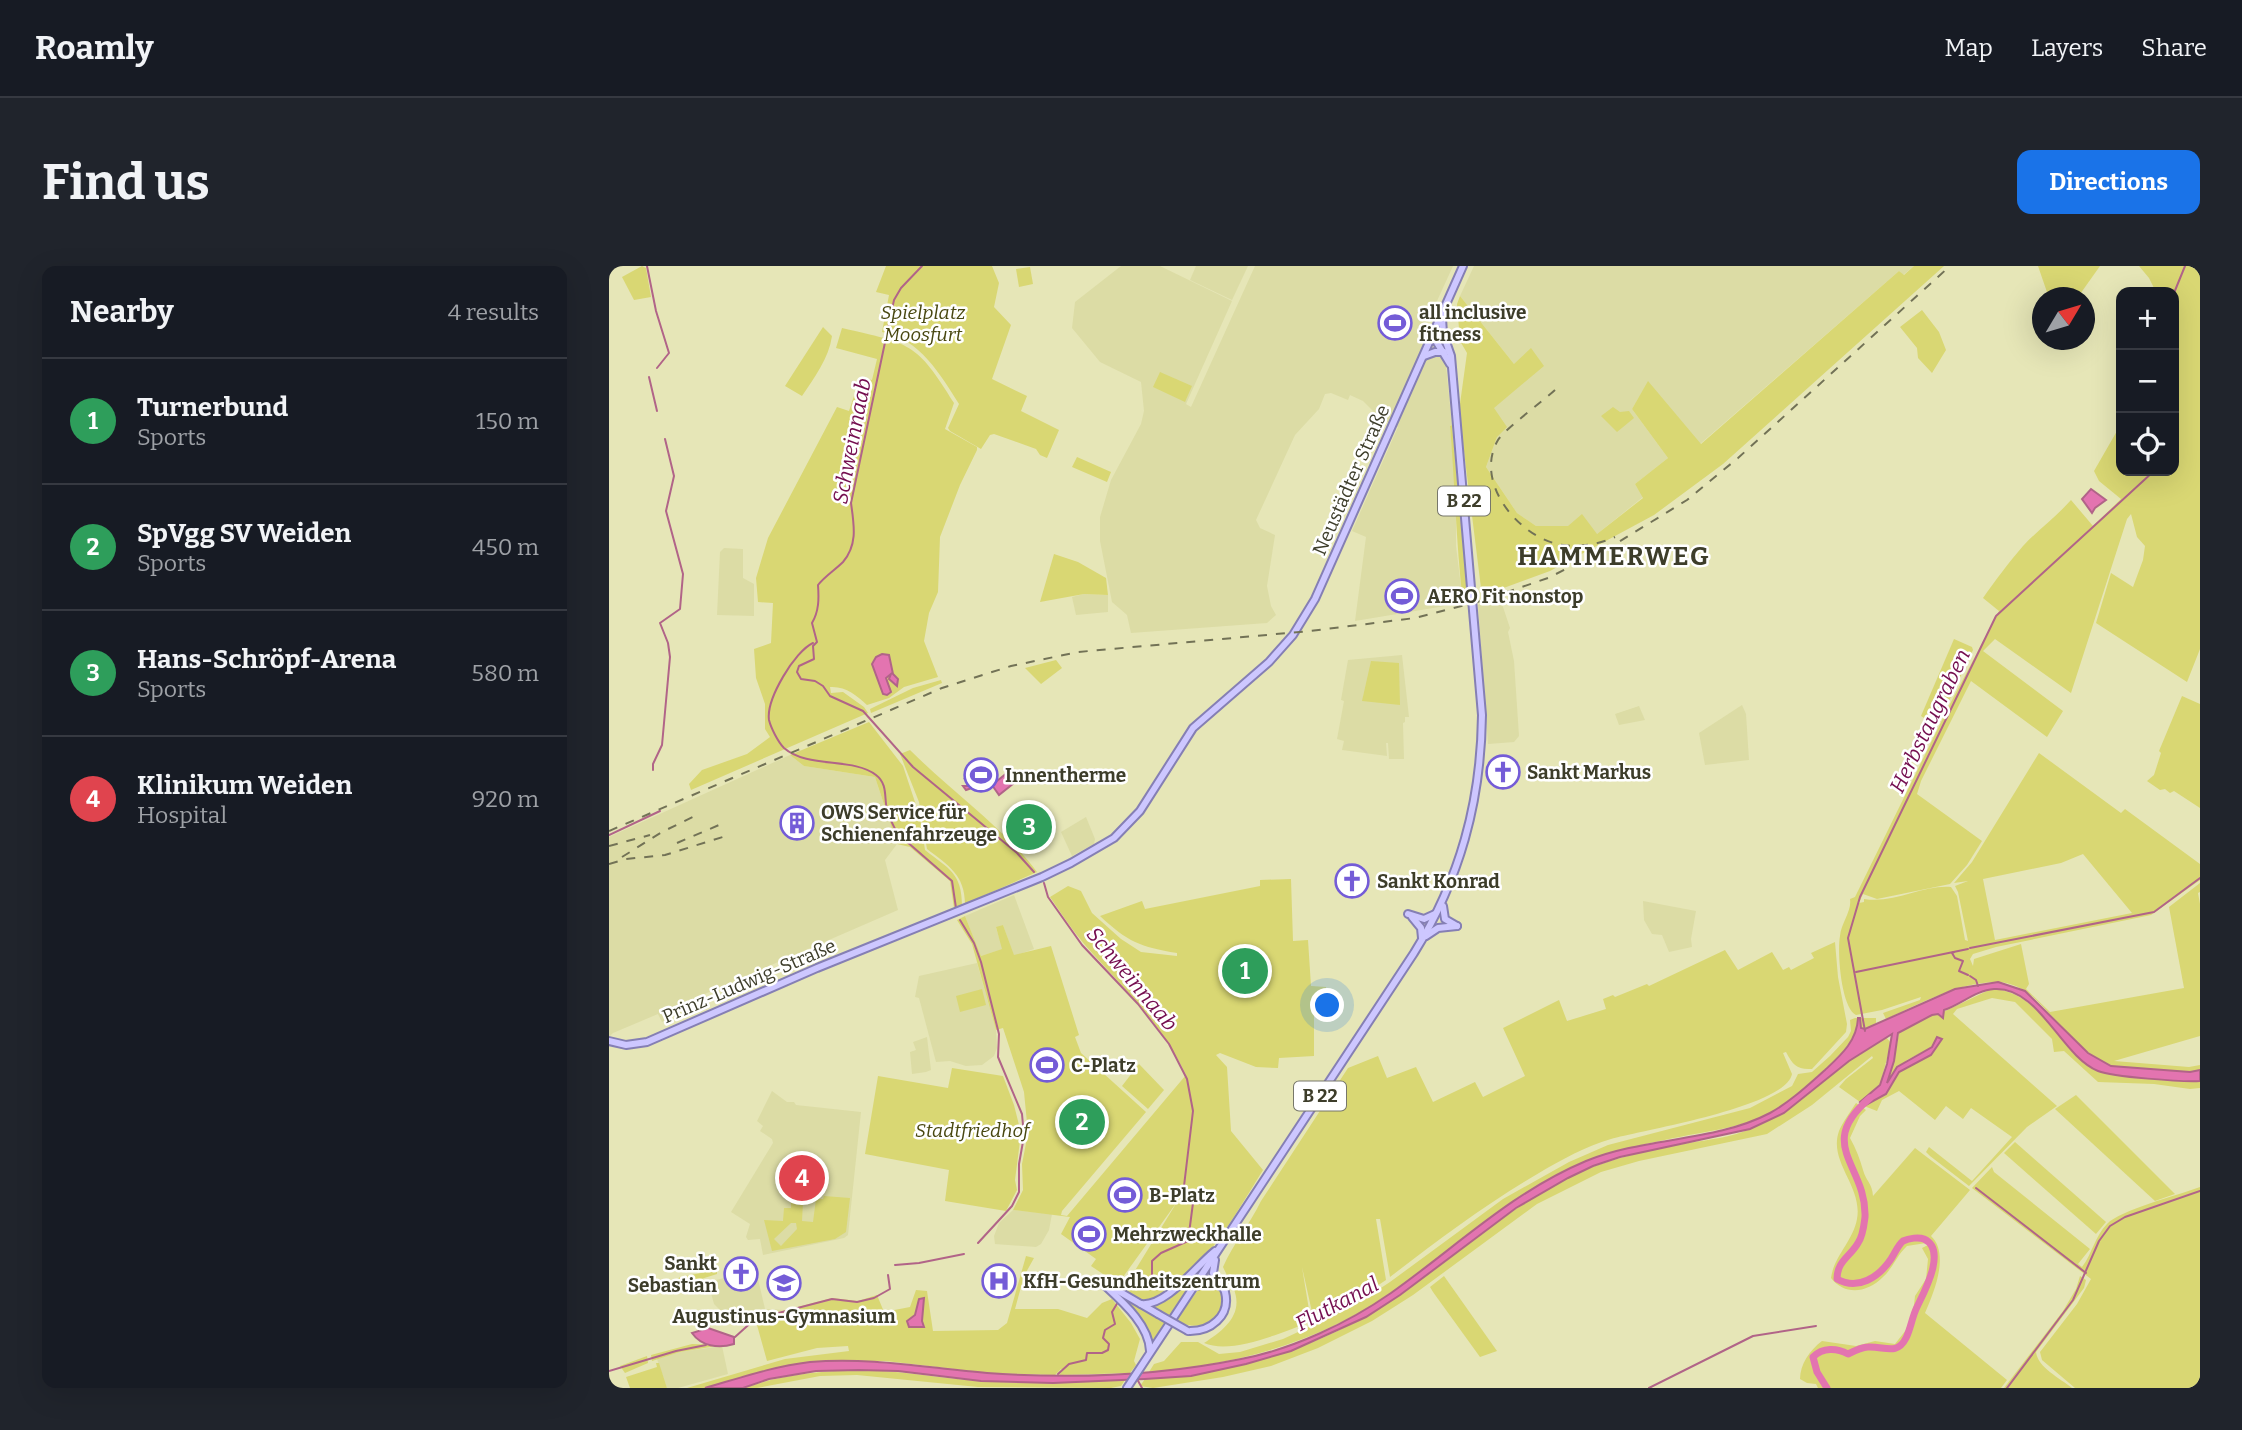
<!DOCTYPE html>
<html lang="en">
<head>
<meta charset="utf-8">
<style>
  body { margin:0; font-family:Bitter,serif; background:#20242c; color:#f1f3f6 }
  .controls { position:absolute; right:21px; top:21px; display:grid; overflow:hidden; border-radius:14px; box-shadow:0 7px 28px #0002 }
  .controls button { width:63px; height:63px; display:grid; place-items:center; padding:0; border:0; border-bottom:2px solid #363941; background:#171b24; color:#f1f3f6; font:35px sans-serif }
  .compass { position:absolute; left:1423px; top:21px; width:63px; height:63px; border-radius:50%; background:#171b24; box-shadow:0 7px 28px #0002; rotate:52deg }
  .you { position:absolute; left:719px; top:740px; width:24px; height:24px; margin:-18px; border:5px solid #fff; border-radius:50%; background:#1a73e8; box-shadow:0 0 0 10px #1a73e833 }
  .badge { display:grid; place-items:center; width:46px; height:46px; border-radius:50%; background:#1a73e8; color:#fff; font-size:23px; font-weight:700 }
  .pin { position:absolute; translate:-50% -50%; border:4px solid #fff; box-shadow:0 2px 7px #0006 }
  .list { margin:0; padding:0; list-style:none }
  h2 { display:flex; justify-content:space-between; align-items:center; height:91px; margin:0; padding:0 28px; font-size:30px }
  h2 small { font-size:23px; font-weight:400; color:#9ea1a6 }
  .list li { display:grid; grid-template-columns:46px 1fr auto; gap:21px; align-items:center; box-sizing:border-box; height:126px; padding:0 28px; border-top:2px solid #363941 }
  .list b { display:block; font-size:26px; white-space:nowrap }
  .list p { margin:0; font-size:23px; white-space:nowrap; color:#9ea1a6 }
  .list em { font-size:23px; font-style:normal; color:#9ea1a6 }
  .icon { flex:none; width:38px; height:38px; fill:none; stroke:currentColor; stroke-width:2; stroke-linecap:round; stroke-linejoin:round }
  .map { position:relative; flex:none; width:1591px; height:1122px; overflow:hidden; border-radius:14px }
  header { display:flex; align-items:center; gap:42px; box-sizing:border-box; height:98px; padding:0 35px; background:#171b24; border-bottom:2px solid #363941 }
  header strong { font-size:33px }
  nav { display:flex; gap:38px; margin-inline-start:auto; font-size:24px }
  .intro { display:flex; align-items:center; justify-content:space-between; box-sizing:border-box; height:168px; padding:0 42px }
  h1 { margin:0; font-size:49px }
  .button { padding:18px 32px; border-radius:14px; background:#1a73e8; color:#fff; font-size:24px; font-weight:700 }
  main { display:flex; gap:42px; padding:0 42px }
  aside { flex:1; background:#171b24; border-radius:14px; box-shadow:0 7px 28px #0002 }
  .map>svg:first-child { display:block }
  .built { fill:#dcdca5 }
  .green { fill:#d9d773; fill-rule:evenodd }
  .water { fill:#e374b0; stroke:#b16488; stroke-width:2 }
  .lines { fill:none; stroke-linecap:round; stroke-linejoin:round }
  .stream { stroke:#b16488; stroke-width:2 }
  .river { stroke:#e374b0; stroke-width:7 }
  .major-casing { stroke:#857fb4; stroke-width:10 }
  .major { stroke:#cdc7ff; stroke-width:6 }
  .rail { stroke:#727256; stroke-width:2; stroke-dasharray:9 9; stroke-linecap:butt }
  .major-bridge-casing { stroke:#857fb4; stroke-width:10; stroke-linecap:butt }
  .major-bridge { stroke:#cdc7ff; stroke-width:6 }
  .labels { text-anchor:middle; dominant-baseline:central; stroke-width:5; stroke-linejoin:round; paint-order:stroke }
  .shield { fill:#fff; stroke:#77776a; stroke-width:2 }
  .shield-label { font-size:18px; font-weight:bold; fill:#3d3d2a }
  .park-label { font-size:19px; font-style:italic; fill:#484710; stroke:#fff }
  .poi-label { font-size:19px; font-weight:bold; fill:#3d3d2a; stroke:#fff; text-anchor:start }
  .street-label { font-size:19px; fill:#3d3d2a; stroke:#fff }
  .water-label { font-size:21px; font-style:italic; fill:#740e4f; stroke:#fff }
  .district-label { font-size:26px; font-weight:bold; letter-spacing:2px; fill:#3d3d2a; stroke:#fff }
</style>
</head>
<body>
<header>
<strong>Roamly</strong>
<nav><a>Map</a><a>Layers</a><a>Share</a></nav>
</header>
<div class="intro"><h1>Find us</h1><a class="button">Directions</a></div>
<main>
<aside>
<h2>Nearby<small>4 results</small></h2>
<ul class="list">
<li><span class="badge" style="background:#2e9e5b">1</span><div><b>Turnerbund</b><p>Sports</p></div><em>150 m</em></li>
<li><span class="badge" style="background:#2e9e5b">2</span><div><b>SpVgg SV Weiden</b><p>Sports</p></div><em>450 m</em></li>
<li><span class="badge" style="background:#2e9e5b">3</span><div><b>Hans-Schröpf-Arena</b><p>Sports</p></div><em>580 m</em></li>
<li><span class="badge" style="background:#e0444e">4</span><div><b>Klinikum Weiden</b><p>Hospital</p></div><em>920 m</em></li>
</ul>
</aside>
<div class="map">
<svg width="1591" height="1122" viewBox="0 0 1591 1122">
  <rect width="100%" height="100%" fill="#e6e6b7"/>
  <g class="built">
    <path d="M512,0H551L623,35L577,138L582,141L646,0H844L812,70L835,93L837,100L843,159L841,160L847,225V280L854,337L746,355L757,271L743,265L789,161L772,153L754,135L741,129L739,134L722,127L716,128L710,143L686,169L647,254L651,262L666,269L658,320L662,340L667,349L658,357L522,367L518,349L503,336L491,275V251L502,214L532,158L535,145L532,116L491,96L463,62L466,36Z"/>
    <path d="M587,0H639L623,34L581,14Z"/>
    <path d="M865,0H1305L1294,9L1290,5L1091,178L1039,116L1023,143L1059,192L1026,218L1034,231L988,268L959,261L927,260L908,247L877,201L888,171L884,142L905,98L851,30Z"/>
    <path d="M115,282L134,283V312L145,318V350L108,349L111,286Z"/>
    <path d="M475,328L499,329V346L467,349L463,331Z"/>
    <path d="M891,332L901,362L899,366L905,395L910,470L905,476L879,478L869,339Z"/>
    <path d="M793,389L800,451H796V456L794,457L795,493H780L779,477H777L778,490L733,484L735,475L728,473L735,435L732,434L739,394Z"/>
    <path d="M1133,439L1137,448L1140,494L1096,499L1090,467Z"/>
    <path d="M1030,440L1036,454L1010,459L1006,448Z"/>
    <path d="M181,489L195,500L266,511L288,578L276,594L289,644L91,730L93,737L53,756L49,748L4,767L0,771V571Z"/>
    <path d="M477,551L486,573L485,578L463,590L452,566Z"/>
    <path d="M405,629L425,683L405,690L394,659L387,662L394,683L372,690L356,650Z"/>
    <path d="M1034,635L1087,645L1082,673L1083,681L1060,686L1053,669L1043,668L1035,654Z"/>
    <path d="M368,697L387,764L388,782L385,790L373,799L357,800L341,795L327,796L310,732L306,731L310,710Z"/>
    <path d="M318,771L322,804L317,806L303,808L301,786L307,784L304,776Z"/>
    <path d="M163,825L178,836H185L187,839L252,846L239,969L235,972L154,989L151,973L139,974L137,971L141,958L122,946L164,877L163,873L151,865L154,860L148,855Z"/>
    <path d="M404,944L443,948L440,964L432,978L427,981L386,978L385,970L390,957Z"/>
    <path d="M146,1000L156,1043L176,1044L146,1052L144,1047L120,1053L105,1038L99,1016L123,1010L126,1015L141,1011L139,1001Z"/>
    <path d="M113,1080L119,1108L69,1122H58L48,1093L71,1086Z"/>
  </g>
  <g class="green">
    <path d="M33,0L37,2L42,31L25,34L13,11Z"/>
    <path d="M277,0H383L390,17L385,41L402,59L383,113L418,130L412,145L450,164L438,192L431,189L427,183L385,168L381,169L372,183L341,165L339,162L350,138C331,108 311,73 273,66L280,29L267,26Z"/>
    <path d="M1305,0H1335L1114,198L1045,249L941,305L873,330L850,145L858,87L851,75L848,38L851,30L905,98L922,82L935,100L885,142L898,161L888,171L877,201L908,247L927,260H959L973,248L988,268L1034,232L1026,218L1059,192L1023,143L1039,115L1092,178L1290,5L1295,9Z"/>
    <path d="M1429,0H1491L1469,31L1440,32Z"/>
    <path d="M1530,0H1591V383L1578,416L1487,357L1502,307L1524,321L1534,294L1536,280L1528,271L1522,248L1518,253L1462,427L1386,373L1374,385L1454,445L1438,471L1362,415L1312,515L1308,528L1373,575L1358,599L1341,618L1268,633L1254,628L1250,637L1255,636V633C1285,638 1313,619 1342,621L1348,630L1356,674L1359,675L1349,626L1346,620L1359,615L1345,617L1363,596L1430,487L1512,547L1516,543L1591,598V614L1542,649L1387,681L1364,688L1361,693L1364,700L1365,693L1412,678L1420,718L1417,723L1441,746L1575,722L1560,641L1591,617V626L1589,627L1591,638V770L1505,795L1580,801L1591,799V804L1581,806L1502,800C1475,788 1457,766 1437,744C1425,730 1408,716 1388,716C1349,716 1311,738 1277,753L1274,747L1311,734L1312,731L1273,744L1247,749C1232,742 1228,685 1231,670C1232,657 1243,645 1241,633L1246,631L1341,438L1390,345L1374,332C1386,315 1400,296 1414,280C1429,264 1447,251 1462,234L1484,260L1512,233L1490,215L1485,205L1512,158V205H1565V26H1547L1540,12ZM1474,588L1523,647L1386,674L1374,613L1452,597Z"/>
    <path d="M421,1L424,18L410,21L407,3Z"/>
    <path d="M1313,44L1330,66L1337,84L1323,107L1309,92L1308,82L1291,61Z"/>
    <path d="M214,61L223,70C220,92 205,112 193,130L176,120Z"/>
    <path d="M233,62C301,78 307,75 345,137L336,163L368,181V184L351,219L331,271L329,326L320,347L315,375L329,411L295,421L280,432L258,439C247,429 237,420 221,421L222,427L234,426L255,441L259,447L82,524L80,518L93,504L138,488L161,471L156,463V438L147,412L145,383L162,377L164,337L149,336L147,312L159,272L228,141L240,145L251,112L263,114L268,93L227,82Z"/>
    <path d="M551,106L583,120L576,136L544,121Z"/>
    <path d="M1004,141L1011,146L1020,145L1025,152L1008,166L992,150Z"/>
    <path d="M843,159L859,335L854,337C847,278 846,219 841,160Z"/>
    <path d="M468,191L502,206L498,216L463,201Z"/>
    <path d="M445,288L469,296L497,312L499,329L475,328L431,336Z"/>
    <path d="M1345,373L1363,381L1364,384L1328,460L1312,450Z"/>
    <path d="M447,394L453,402L432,418L416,402Z"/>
    <path d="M762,395L790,397L791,439L753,435Z"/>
    <path d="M332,414L333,417L262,447L261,443L304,422Z"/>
    <path d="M1573,430L1591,438V542L1565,525L1561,527L1556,523L1551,524L1538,515L1545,509L1552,487L1550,485Z"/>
    <path d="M260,456L294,500L311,551L316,584C340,603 353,607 353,640L345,642L341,615L301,581L288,578L266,511L195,500L181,489Z"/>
    <path d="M301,484C342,525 394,561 428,606L356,638C356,609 339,599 318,583L310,536L291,488Z"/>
    <path d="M682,613L684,675L699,674L702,720L717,721L719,747L705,750V790L670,792L669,802L647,801L611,787L607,789L618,801L622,865L654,904C627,947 603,993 561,1023C556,1027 549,1034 543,1036C533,1038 522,1028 514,1024L568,936L509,1018L482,1000L487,993L452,968L461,951L404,944L414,924L413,898L419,867L415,826L394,762L387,764L363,678L348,654L356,650L372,690L393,683L387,661L394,659L405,689L442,680L470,769L466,771L472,787L537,846L453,945L452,949L458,950L577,809C553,758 513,721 476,679C463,664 452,647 441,631L459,620L472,625L483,647L512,673L532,686L568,690V687C531,681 519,676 491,650L533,635L536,643L651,620V614Z"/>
    <path d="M1226,676L1229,711L1238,758L1237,766L1203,803C1188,804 1184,799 1177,786L1174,787L1183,808C1177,841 1034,864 1002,873C977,880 952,894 930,907C877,938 829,974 781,1011L771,953H767L777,1014L741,1038L705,1055L693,1001L702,1056C673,1066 623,1089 595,1077C615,1064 636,1048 624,1021C621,1014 617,1008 614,1001C624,978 641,958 652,935L739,802L769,790L778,812L807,801L824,836L866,816L874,831L916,810L894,762L950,734L958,755L997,743L994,733L1004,729L1006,731L1038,718L1040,720L1116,684L1129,704L1163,686L1174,704L1180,701L1182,704L1205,692L1202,687Z"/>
    <path d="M373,723L377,739L351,746L347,730Z"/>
    <path d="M1382,723C1432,724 1448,783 1488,804C1502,811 1573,816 1591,815V822L1581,823L1545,818L1489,816L1455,785L1445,786L1443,773L1406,736L1383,732L1348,743L1344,748L1448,840L1418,861L1360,920L1321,890L1317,886L1320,881L1363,915L1403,871L1362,842L1354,853L1337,840L1326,854L1290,825L1273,834L1268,845L1255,840L1277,828L1290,806L1322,789L1328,771L1323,781L1298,794L1277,816L1285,796L1290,767L1323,749L1330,748Z"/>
    <path d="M1246,752H1267V757L1256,764L1252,763L1249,752C1247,775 1232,789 1216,804C1199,819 1181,836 1162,847C1137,860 1107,864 1080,869C1036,878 993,886 953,906C888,939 840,989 780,1029C704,1078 629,1098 540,1106L545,1098L555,1095L572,1076H589L610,1088L631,1086L674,1073L743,1041L781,1016L894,933L960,896L999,879L1141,842L1183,820L1189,808L1203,806L1221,790L1239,771L1242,765L1241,754Z"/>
    <path d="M1277,771L1282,777L1271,819L1251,836L1230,821L1237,813L1264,792L1263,790L1203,839L1158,868L1030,895L992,906L928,938L804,1029L763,1055L709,1082L662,1100L614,1111L544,1122L531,1120L536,1113C627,1107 718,1081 793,1027C848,989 898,943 958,912C996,893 1037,885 1079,877C1099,874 1123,871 1141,863C1155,857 1168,845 1180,836C1212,814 1243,791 1277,771Z"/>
    <path d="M530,798L555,824L539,843L513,820Z"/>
    <path d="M343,802L394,810L405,839L412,867L406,914L408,924L397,945L336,935L340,904L256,888L269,810L339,822Z"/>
    <path d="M1467,829L1566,928L1546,935L1446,843Z"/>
    <path d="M1247,837L1257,844L1251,850L1241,872C1247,883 1251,893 1254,904C1257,915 1263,917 1264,930L1306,882L1361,924L1322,970C1341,988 1325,1026 1316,1047L1398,1114L1392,1122H1209L1207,1118L1198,1117L1191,1113C1191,1098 1201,1084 1213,1075L1247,1080L1266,1075L1286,1078L1297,1064L1305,1039L1306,1030L1317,1013L1319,993L1313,982L1319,979L1317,977L1298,980C1288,989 1284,1002 1274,1011C1258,1027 1236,1030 1222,1012C1225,990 1244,975 1248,953C1254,920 1219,896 1230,865C1234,856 1241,846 1247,837Z"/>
    <path d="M1406,876L1497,956L1487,968L1395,887Z"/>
    <path d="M1383,901L1385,906L1481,983L1469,998L1473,1001C1483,988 1486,970 1498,958C1511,944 1570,929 1591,921V1122H1466L1433,1094L1431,1086L1468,1038L1482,1013L1363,922Z"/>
    <path d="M215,930L241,932L237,966L226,973L163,985L155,954L174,955L175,942H182V936H194L193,955L204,956L207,933H214ZM182,957H187L188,963L172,980L165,973Z"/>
    <path d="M417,990L425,992L415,1010L406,1043H449L478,1052L493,1037L503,1033L522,1057L531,1073L525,1095L527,1099L521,1107L450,1109L455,1103H452L446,1109L379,1107L277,1095H223L196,1097L96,1122H78L176,1093L240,1085L239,1080L208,1082L158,1095L146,1052L223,1032L249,1035L268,1029L275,1046L301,1041L307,1024L318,1025L324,1065L389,1064L398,1057Z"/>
    <path d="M597,997L561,1051L546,1043L545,1041L570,1022Z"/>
    <path d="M108,1004V1008L70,1020L69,1013L71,1011Z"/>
    <path d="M835,1010L888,1085L871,1091L824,1026L821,1021Z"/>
    <path d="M1471,1010L1477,1014L1475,1022L1427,1086C1429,1102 1451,1112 1463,1122H1395L1454,1045L1467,1023Z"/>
    <path d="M601,1016L611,1021C624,1054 595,1068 567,1055L591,1021Z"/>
    <path d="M510,1030L557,1057L545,1076H543Z"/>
    <path d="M83,1078L113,1079L71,1086L43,1095L42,1089Z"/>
    <path d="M38,1090L39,1097L16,1107L11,1100Z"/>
    <path d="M47,1097H50L58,1122H21L17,1111L48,1101Z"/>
    <path d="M250,1104C292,1104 333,1113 374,1115C422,1118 469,1116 516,1114L512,1120L502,1122L369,1121L248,1109L211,1110L148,1122H134C172,1109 210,1105 250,1104Z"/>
  </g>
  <g class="water">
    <path d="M1482,223L1497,234L1486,242L1483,247L1473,233Z"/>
    <path d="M273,388L280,389L284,408L289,413L288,420L280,413L282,408L277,412L282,426L278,429L274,428L263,398L267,391Z"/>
    <path d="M367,497C374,497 377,501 381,506V511L375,516L366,514L363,517L366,521L357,524L354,520H363L357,514L362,515L365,513L361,507Z"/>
    <path d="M398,507L405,517L390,529L383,519Z"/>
    <path d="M1389,716L1416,725L1479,787L1502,800L1581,806L1591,804V815C1573,816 1504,811 1489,805C1452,790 1430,720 1385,723C1367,724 1351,739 1335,744L1334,752L1329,748L1323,749L1289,767L1285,795L1278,817L1288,801L1323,781L1328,771L1333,773L1322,789L1290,806L1277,828L1255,840L1251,836L1271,819L1278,798L1283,768L1240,795L1175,847L1141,863L1011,891L984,900L959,912L907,942L791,1029L757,1051L682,1085L637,1098L582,1110L536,1113L444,1117L372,1115L289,1105L250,1104L207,1105L160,1113L134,1122H96C130,1112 166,1100 201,1096C262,1091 318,1102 378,1107C462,1113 549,1110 632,1093C684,1083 739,1057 782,1027C847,981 903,926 977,895C1035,871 1106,876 1161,847C1181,836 1199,819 1216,804C1232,789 1248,775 1249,752H1251L1252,762L1256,763L1346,723Z"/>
    <path d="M315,1032L313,1055L315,1061H300L298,1055L306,1049L310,1033Z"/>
    <path d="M99,1062L125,1071V1078C109,1083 92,1080 83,1067Z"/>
  </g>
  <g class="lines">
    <g class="stream">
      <path d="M38,0L47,45L60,87L48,102"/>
      <path d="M313,0L292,22L285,34L242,237C245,259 249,278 234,296C226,304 216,310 209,319C210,333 210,345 203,357L208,376L204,380L205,393L190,400L188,406L192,413L206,415L214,420L221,430L254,445L304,501L408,587L425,606"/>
      <path d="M1565,27L1576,0"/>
      <path d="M40,111L48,145"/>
      <path d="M204,377C186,385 157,433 160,454C162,462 169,476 175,482C199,503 244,491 267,509C279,518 275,532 278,544C281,553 284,560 289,568L343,615L347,642"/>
      <path d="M44,504V498L53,479L61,391L59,377L51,357L71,343L74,308L57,245L65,210L56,173"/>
      <path d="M0,569L51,545"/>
      <path d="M435,617L439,631L473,679L529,738L560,778L578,813L584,845L575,920L584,937L579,975L552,987L543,995V1009L535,1019L520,1018L515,1025"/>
      <path d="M351,654L365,677L372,696L390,768L389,791L413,848L415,870L410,898V926L403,940L369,977"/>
      <path d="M1361,682L1545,646L1591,612"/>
      <path d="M1345,686L1343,687L1346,692L1354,695L1350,705L1359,709"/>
      <path d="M1247,706L1359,683"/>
      <path d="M1361,710L1367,714L1369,720"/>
      <path d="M1256,765L1239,672L1251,631L1387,350L1545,205"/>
      <path d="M1367,922L1477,1007"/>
      <path d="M286,999L310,997L355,988"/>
      <path d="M126,1071L146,1053L223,1033L248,1036L265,1032L281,1023L279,1009"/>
      <path d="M0,1105L67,1085L97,1079"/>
      <path d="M449,1108L460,1098L477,1094L478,1087H493L499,1084L500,1078L494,1072L496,1064L506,1058L503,1046L509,1036"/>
      <path d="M528,1113L533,1122"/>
      <path d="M1040,1122L1144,1070L1207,1060"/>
      <path d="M1398,1122L1464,1034L1490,975L1501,960L1516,951L1591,925"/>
    </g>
    <path class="river" d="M1218,1122L1208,1106L1204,1091C1214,1081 1228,1082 1239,1088C1245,1085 1253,1081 1259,1081C1275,1080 1288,1090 1297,1072C1302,1062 1303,1051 1308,1041C1314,1028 1339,984 1315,973C1310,971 1300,972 1294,975C1289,979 1286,987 1282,993C1270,1011 1249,1025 1228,1013C1228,995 1241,991 1249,977C1254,970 1255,959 1256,951C1258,899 1205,879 1261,832"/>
    <defs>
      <g id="major">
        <path d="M824,70L841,98"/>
        <path d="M815,90L826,86H835"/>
        <path d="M834,640L836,653L848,660"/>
        <path d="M799,648L815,653L826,648"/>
        <path d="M803,651L812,662L813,672"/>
        <path d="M817,670L829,662L848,660"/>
        <path d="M0,775L17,779L38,776L208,702L433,611L462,597L505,572L531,545L584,462L660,396L684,369L706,333L854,0"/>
        <path d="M491,1015C510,1033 540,1057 541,1085"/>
        <path d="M499,1019L549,1048"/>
        <path d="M588,1020L598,1014L611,1020"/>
        <path d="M532,1038C557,1041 587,1000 606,985"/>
        <path d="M579,1065C601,1066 622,1050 616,1026C614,1019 609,1013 604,1007L606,994"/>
        <path d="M518,1122L805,687C851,613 872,536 873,449L842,90L834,67L833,52"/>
      </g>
    </defs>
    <use href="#major" class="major-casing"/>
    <use href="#major" class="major"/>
    <g class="rail">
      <path d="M946,124C934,135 896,163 889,174C865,215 907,268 948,278C966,282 989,279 1006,271"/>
      <path d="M0,565L333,422L402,400L469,386L701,365L806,352L872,335L939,312L1003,280L1078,234L1129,192L1341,0"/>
      <path d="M68,577L110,559"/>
      <path d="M0,580L41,569"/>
      <path d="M13,591L53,566L88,549"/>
      <path d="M0,598L17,593L56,589L117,570"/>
    </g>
    <defs>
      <path id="major-bridge" d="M549,1048L579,1065"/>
    </defs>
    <use href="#major-bridge" class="major-bridge-casing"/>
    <use href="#major-bridge" class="major-bridge"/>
  </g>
  <defs>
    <symbol id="stadium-ring" viewBox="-11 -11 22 22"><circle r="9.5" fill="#fff" stroke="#745cd7" stroke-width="1.5"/><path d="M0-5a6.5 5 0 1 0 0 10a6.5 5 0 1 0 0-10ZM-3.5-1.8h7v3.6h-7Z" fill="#745cd7"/></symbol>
    <symbol id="church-ring" viewBox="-11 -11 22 22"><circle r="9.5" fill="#fff" stroke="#745cd7" stroke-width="1.5"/><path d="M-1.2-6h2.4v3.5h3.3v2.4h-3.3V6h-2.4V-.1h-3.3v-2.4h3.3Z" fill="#745cd7"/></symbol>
    <symbol id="building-ring" viewBox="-11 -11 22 22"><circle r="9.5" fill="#fff" stroke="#745cd7" stroke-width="1.5"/><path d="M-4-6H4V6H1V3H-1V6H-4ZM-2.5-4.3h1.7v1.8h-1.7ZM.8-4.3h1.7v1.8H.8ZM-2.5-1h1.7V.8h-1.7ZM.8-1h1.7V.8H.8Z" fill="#745cd7"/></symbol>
    <symbol id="hospital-ring" viewBox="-11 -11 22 22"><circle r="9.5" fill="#fff" stroke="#745cd7" stroke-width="1.5"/><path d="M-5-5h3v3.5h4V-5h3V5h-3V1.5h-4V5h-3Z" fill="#745cd7"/></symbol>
    <symbol id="school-ring" viewBox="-11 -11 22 22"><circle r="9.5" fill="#fff" stroke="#745cd7" stroke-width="1.5"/><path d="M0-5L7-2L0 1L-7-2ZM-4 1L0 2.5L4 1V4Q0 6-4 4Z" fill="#745cd7"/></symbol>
  </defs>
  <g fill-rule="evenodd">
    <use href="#stadium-ring" x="767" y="38" width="38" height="38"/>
    <use href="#stadium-ring" x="774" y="311" width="38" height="38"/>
    <use href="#church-ring" x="875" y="487" width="38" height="38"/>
    <use href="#stadium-ring" x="353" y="490" width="38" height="38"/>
    <use href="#building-ring" x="169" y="538" width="38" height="38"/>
    <use href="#church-ring" x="724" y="596" width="38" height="38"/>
    <use href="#stadium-ring" x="419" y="780" width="38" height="38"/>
    <use href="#stadium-ring" x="497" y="910" width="38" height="38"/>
    <use href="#stadium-ring" x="461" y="949" width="38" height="38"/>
    <use href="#church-ring" x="113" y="989" width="38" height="38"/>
    <use href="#hospital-ring" x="371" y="996" width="38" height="38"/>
    <use href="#school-ring" x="156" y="998" width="38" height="38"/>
  </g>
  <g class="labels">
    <g class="shield">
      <rect x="829" y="220.5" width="52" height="29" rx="5"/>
      <rect x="685" y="815.5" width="52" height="29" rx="5"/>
    </g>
    <g class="shield-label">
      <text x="855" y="235">B 22</text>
      <text x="711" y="830">B 22</text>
    </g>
    <g class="park-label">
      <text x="314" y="46">Spielplatz<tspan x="314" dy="22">Moosfurt</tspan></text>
      <text x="363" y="864">Stadtfriedhof</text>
    </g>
    <g class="poi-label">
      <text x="810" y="46">all inclusive<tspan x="810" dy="22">fitness</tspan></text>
      <text x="818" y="330">AERO Fit nonstop</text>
      <text x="918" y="506">Sankt Markus</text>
      <text x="396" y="509">Innentherme</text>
      <text x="212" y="546">OWS Service für<tspan x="212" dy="22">Schienenfahrzeuge</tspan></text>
      <text x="768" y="615">Sankt Konrad</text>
      <text x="462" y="799">C-Platz</text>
      <text x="540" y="929">B-Platz</text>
      <text x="504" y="968">Mehrzweckhalle</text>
      <text x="108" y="997" text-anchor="end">Sankt<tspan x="108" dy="22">Sebastian</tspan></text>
      <text x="414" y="1015">KfH-Gesundheitszentrum</text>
      <text x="175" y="1050" text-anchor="middle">Augustinus-Gymnasium</text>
    </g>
    <g class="street-label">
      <text transform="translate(742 214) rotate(-66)">Neustädter Straße</text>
      <text transform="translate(140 715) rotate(-23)">Prinz-Ludwig-Straße</text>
    </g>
    <g class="water-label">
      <text transform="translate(243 175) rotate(-79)">Schweinnaab</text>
      <text transform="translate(1321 455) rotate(-64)">Herbstaugraben</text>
      <text transform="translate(523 713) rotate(50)">Schweinnaab</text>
      <text transform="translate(728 1038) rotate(-28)">Flutkanal</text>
    </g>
    <g class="district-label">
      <text x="1005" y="290">HAMMERWEG</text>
    </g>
  </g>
</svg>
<div class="controls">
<button>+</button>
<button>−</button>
<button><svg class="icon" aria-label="locate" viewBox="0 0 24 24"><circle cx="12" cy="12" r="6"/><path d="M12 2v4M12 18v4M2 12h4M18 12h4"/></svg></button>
</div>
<svg class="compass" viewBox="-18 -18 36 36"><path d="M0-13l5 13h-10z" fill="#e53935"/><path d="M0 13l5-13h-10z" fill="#9ea1a6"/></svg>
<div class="you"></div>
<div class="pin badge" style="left:636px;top:705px;background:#2e9e5b">1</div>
<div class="pin badge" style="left:473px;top:856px;background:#2e9e5b">2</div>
<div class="pin badge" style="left:420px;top:561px;background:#2e9e5b">3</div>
<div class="pin badge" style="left:193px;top:912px;background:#e0444e">4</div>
</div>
</main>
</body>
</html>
